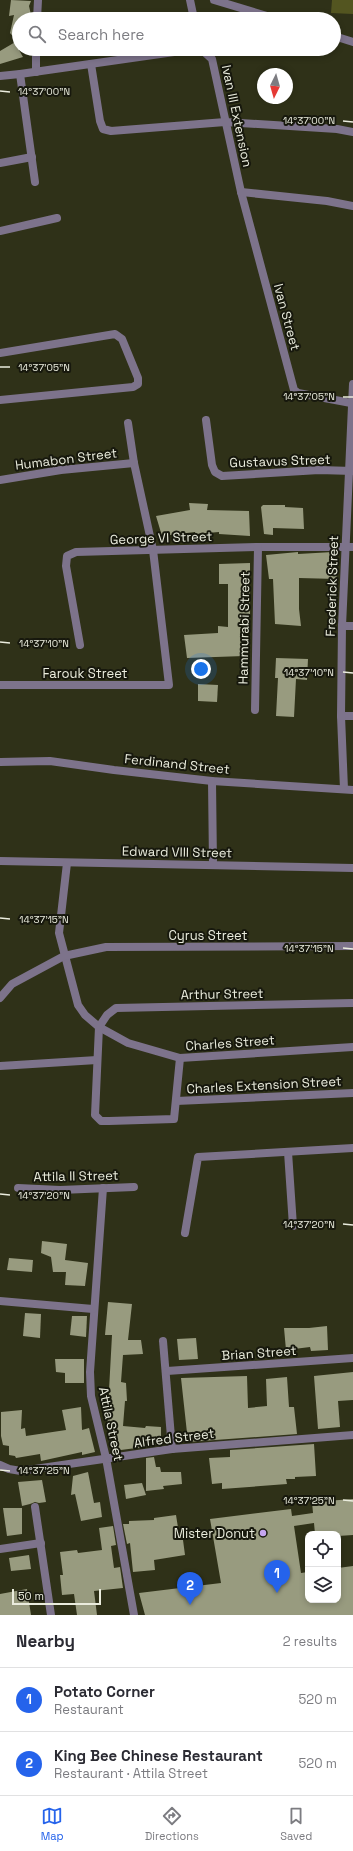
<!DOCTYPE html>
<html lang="en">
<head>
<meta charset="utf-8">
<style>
  body { margin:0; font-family:"Space Grotesk",sans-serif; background:#f7f7f7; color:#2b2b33 }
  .controls { position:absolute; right:12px; bottom:12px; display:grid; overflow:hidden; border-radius:8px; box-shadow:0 2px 6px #0003 }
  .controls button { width:36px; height:36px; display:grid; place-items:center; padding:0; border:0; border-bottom:1px solid #e1e1e2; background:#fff; color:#2b2b33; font:20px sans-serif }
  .compass { position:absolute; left:257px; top:68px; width:36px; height:36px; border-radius:50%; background:#fff; box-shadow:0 2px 6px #0003; rotate:185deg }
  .scale { position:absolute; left:12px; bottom:10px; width:89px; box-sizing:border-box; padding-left:4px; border:2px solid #eaecdd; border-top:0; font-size:11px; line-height:14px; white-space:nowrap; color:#eaecdd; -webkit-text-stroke:3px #17180d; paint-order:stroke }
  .you { position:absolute; left:201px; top:669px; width:14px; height:14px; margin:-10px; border:3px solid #fff; border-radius:50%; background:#1a73e8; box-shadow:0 0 0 6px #1a73e833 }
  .badge { display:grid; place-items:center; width:26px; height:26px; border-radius:50%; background:#2563eb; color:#fff; font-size:13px; font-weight:700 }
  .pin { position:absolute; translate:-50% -33px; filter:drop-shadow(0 1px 2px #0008) }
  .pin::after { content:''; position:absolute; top:21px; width:14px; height:12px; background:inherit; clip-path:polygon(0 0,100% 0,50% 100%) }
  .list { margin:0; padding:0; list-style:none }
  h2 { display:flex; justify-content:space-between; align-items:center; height:52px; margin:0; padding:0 16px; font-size:17px }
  h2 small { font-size:13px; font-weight:400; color:#7c7c81 }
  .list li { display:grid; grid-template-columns:26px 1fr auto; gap:12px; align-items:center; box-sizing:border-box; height:64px; padding:0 16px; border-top:1px solid #e1e1e2 }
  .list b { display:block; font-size:15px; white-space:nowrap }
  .list p { margin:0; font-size:13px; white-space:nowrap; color:#7c7c81 }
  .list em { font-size:13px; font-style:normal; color:#7c7c81 }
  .icon { flex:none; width:22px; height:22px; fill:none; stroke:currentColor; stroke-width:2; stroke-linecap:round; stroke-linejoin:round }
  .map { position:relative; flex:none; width:353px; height:1615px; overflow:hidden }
  .search { position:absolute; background:#fff; box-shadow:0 2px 6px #0003; left:12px; right:12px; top:12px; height:44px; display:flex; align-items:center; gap:10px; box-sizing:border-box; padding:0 14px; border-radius:22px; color:#7c7c81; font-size:15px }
  .sheet { height:180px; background:#fff }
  nav { display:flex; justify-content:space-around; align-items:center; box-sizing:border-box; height:56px; border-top:1px solid #e1e1e2; background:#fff; font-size:11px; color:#7c7c81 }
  nav a { display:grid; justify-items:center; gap:2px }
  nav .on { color:#2563eb }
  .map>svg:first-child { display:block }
  .green { fill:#535520 }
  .building { fill:#989b7f }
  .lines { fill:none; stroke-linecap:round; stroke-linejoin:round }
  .street { stroke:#7d738b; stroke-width:8 }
  .ticks { fill:none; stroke:#eaecdd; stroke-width:1.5 }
  .poi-dot { fill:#c6a6f0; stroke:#17180d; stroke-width:1.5 }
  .labels { text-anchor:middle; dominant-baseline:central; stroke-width:4; stroke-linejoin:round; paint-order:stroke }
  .street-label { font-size:13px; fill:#eaecdd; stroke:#17180d }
  .poi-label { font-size:13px; fill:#eaecdd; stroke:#17180d; text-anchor:end }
  .ticks-label { font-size:10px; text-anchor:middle; fill:#eaecdd; stroke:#17180d; stroke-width:4; stroke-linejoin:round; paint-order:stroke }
</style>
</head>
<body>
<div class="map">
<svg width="353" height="1615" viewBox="0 0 353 1615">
  <rect width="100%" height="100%" fill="#2f3118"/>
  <path class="green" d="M332,0H353V14L331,13Z"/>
  <g class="building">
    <path d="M11,0L31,1L29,6L32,19H19V50L23,57L0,64V51L17,41L10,33L14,15L9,16Z"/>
    <path d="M189,503L208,504L207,510L249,511L250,536L219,534V532L195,534V532L162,536L156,516L190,510Z"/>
    <path d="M263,505H285V507L303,508L304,529L273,528V535L264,534L261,507Z"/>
    <path d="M298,552V554L333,552L337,579L299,578V609L301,626L275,624L273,579H269L266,555Z"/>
    <path d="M250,563V623H244V656L187,658L184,635L218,633V626L228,627V584H219V564Z"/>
    <path d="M276,658L308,659L307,680L296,679L294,717L276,716L278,678H275Z"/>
    <path d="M198,684L218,685L217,702L198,701Z"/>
    <path d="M42,1241L67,1244L65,1260L88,1263L85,1286L65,1285L66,1272H53L51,1257L41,1253Z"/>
    <path d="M9,1258L33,1260L32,1272L7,1270Z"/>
    <path d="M108,1302L132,1304L128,1340H141L143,1354L123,1355L121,1382L126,1383L127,1401H125L123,1426L145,1428L146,1426L161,1427V1443L152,1446L113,1451V1427H107L112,1335H105Z"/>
    <path d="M25,1313L41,1314L40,1338L23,1336Z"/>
    <path d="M72,1316H87L86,1337L70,1335Z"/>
    <path d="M327,1326L328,1350L311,1351L310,1347L286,1350L284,1328H309Z"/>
    <path d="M196,1338L198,1359L179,1360L177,1339Z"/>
    <path d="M55,1359H84V1383H65V1373L56,1372Z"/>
    <path d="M353,1372V1400L338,1401L340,1427L318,1429L314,1376Z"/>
    <path d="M247,1376L248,1408L267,1406L266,1379L287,1377L289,1407H294L297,1434L188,1442L181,1378Z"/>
    <path d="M81,1407L82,1430L89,1428L95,1452L82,1455V1452L41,1461L40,1454L16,1458L15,1456L9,1455V1446L3,1445L1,1436V1412L22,1410L21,1429L25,1428L26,1436L66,1430L62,1410Z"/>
    <path d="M314,1444L316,1476L295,1477V1479H286L287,1484L222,1489V1483L212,1484L209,1458L230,1457V1450Z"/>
    <path d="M154,1457L156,1467H160L161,1472H181L182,1484L163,1486L164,1489L146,1491V1458Z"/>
    <path d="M88,1472L94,1503L100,1502L102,1517L81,1521L75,1494L71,1495L73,1476Z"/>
    <path d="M42,1480L46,1502L39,1503L35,1502L30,1504L22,1506L18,1482Z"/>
    <path d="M142,1483L146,1495L126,1499L124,1485Z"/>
    <path d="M353,1499V1535L338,1536V1534H315L314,1523L294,1526L301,1573L308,1572V1600H338V1568L353,1566V1615H145L139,1593L221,1583L210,1519L291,1509L292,1516L313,1513L312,1502Z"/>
    <path d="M3,1508H22V1534L7,1536Z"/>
    <path d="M176,1515L180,1540H183L185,1555L154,1560L155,1570L133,1572L130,1543L127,1544L123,1524H129V1521L154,1520V1518Z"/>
    <path d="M113,1526L116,1545L111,1546L114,1568L120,1567L123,1588L94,1591L97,1615H77L74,1594L62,1595L60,1575H63L60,1552L77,1550L78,1553L102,1550L99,1528Z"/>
    <path d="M29,1555L31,1569L11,1571L9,1558Z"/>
    <path d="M27,1589L31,1615H0V1594Z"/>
  </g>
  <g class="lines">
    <g class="street">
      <path d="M190,0L194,19"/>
      <path d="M214,0L277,19"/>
      <path d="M37,19L38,0"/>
      <path d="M334,36L353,42"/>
      <path d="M201,49L212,59L241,192L294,390L298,393L351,403"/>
      <path d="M91,64L100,121L103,129L111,131L225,122L337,129L353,132"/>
      <path d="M36,72V49"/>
      <path d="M20,74L35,182"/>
      <path d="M0,76L20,74L195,49"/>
      <path d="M0,163L32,157"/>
      <path d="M241,192L327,201L353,206"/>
      <path d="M0,231L57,218"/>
      <path d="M0,353L115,334L122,339L138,378V384L133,387L0,400"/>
      <path d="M206,420L212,465L215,472L222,476L319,470L353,471"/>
      <path d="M0,480L61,470L134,463"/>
      <path d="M342,626H353"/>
      <path d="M80,645L66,566L67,556L76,552L258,547H353"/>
      <path d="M0,685H169L153,550L134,463L128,423"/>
      <path d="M255,710L258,547"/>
      <path d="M341,716H353"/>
      <path d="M0,762L50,761L114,770L212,781L353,790"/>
      <path d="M212,781L213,865"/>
      <path d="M344,789L341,716L342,626L353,384"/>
      <path d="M0,861L353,868"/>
      <path d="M67,863L59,933L78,1005L85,1015L99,1027L128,1043L180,1058L353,1047"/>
      <path d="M0,998L12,984L64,956L106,947L353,946"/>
      <path d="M180,1058L174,1119L109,1121H101L95,1115L99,1027L107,1015L116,1008L353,1003"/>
      <path d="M0,1066L97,1060"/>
      <path d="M176,1101L353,1093"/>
      <path d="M288,1152L293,1226"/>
      <path d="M18,1188L60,1190L134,1187"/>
      <path d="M103,1188L90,1372L91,1396L106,1458L134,1615"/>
      <path d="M185,1233L198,1157L353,1148"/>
      <path d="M0,1301L93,1309"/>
      <path d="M163,1341L172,1449"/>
      <path d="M167,1371L353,1358"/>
      <path d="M0,1465L9,1469L21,1471L172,1449L353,1435"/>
      <path d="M35,1507L51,1615"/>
      <path d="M0,1549L41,1543"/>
    </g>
  </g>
  <path class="ticks" d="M0,91L10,92M343,121L353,122M0,367H10M343,397H353M0,642L10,643M343,672L353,673M0,918L10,919M343,948L353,949M0,1194L10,1195M343,1224L353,1225M0,1470L10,1471M343,1500L353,1501"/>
  <circle class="poi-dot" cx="263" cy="1533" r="4"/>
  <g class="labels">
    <g class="street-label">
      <text transform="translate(237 116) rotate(78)">Ivan III Extension</text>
      <text transform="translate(287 317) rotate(75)">Ivan Street</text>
      <text transform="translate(66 459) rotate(-7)">Humabon Street</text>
      <text transform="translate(280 461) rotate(-2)">Gustavus Street</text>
      <text transform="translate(161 538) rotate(-2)">George VI Street</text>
      <text transform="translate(332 586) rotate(-88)">Frederick Street</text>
      <text transform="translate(244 628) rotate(-89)">Hammurabi Street</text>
      <text x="85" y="673">Farouk Street</text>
      <text transform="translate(177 764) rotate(6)">Ferdinand Street</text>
      <text transform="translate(177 852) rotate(1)">Edward VIII Street</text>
      <text x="208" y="935">Cyrus Street</text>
      <text transform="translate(222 994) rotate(-1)">Arthur Street</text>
      <text transform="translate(230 1043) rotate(-4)">Charles Street</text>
      <text transform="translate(264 1085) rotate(-3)">Charles Extension Street</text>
      <text transform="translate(76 1176) rotate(-1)">Attila II Street</text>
      <text transform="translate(259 1353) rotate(-4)">Brian Street</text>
      <text transform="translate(111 1424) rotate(78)">Attila Street</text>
      <text transform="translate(174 1438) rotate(-7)">Alfred Street</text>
    </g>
    <g class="poi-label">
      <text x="255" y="1533">Mister Donut</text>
    </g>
  </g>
  <g class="ticks-label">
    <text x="44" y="95">14°37'00"N</text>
    <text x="309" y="124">14°37'00"N</text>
    <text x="44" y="371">14°37'05"N</text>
    <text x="309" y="400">14°37'05"N</text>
    <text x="44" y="647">14°37'10"N</text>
    <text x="309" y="676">14°37'10"N</text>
    <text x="44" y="923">14°37'15"N</text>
    <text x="309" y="952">14°37'15"N</text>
    <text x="44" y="1199">14°37'20"N</text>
    <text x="309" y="1228">14°37'20"N</text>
    <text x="44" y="1474">14°37'25"N</text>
    <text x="309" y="1504">14°37'25"N</text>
  </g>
</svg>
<div class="controls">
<button><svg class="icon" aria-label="locate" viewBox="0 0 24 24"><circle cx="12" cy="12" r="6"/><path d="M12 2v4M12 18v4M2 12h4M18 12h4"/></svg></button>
<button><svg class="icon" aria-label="layers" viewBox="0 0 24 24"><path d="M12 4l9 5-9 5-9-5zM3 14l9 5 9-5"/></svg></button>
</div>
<svg class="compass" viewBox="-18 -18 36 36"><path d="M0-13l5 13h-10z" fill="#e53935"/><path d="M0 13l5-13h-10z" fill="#7c7c81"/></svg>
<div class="scale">50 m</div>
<div class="you"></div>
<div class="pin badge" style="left:277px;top:1593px">1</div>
<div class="pin badge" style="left:190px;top:1605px">2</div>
<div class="search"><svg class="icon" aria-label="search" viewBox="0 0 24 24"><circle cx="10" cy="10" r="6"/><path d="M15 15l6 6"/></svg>Search here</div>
</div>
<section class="sheet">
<h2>Nearby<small>2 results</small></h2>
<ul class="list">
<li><span class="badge">1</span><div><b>Potato Corner</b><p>Restaurant</p></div><em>520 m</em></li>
<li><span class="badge">2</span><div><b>King Bee Chinese Restaurant</b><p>Restaurant · Attila Street</p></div><em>520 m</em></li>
</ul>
</section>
<nav>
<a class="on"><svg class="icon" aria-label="map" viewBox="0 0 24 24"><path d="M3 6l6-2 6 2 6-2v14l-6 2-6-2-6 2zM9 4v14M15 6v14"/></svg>Map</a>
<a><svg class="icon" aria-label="directions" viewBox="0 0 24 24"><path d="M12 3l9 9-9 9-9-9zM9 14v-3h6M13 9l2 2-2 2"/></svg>Directions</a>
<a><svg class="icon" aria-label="saved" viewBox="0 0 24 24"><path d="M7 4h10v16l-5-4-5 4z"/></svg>Saved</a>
</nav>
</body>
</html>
